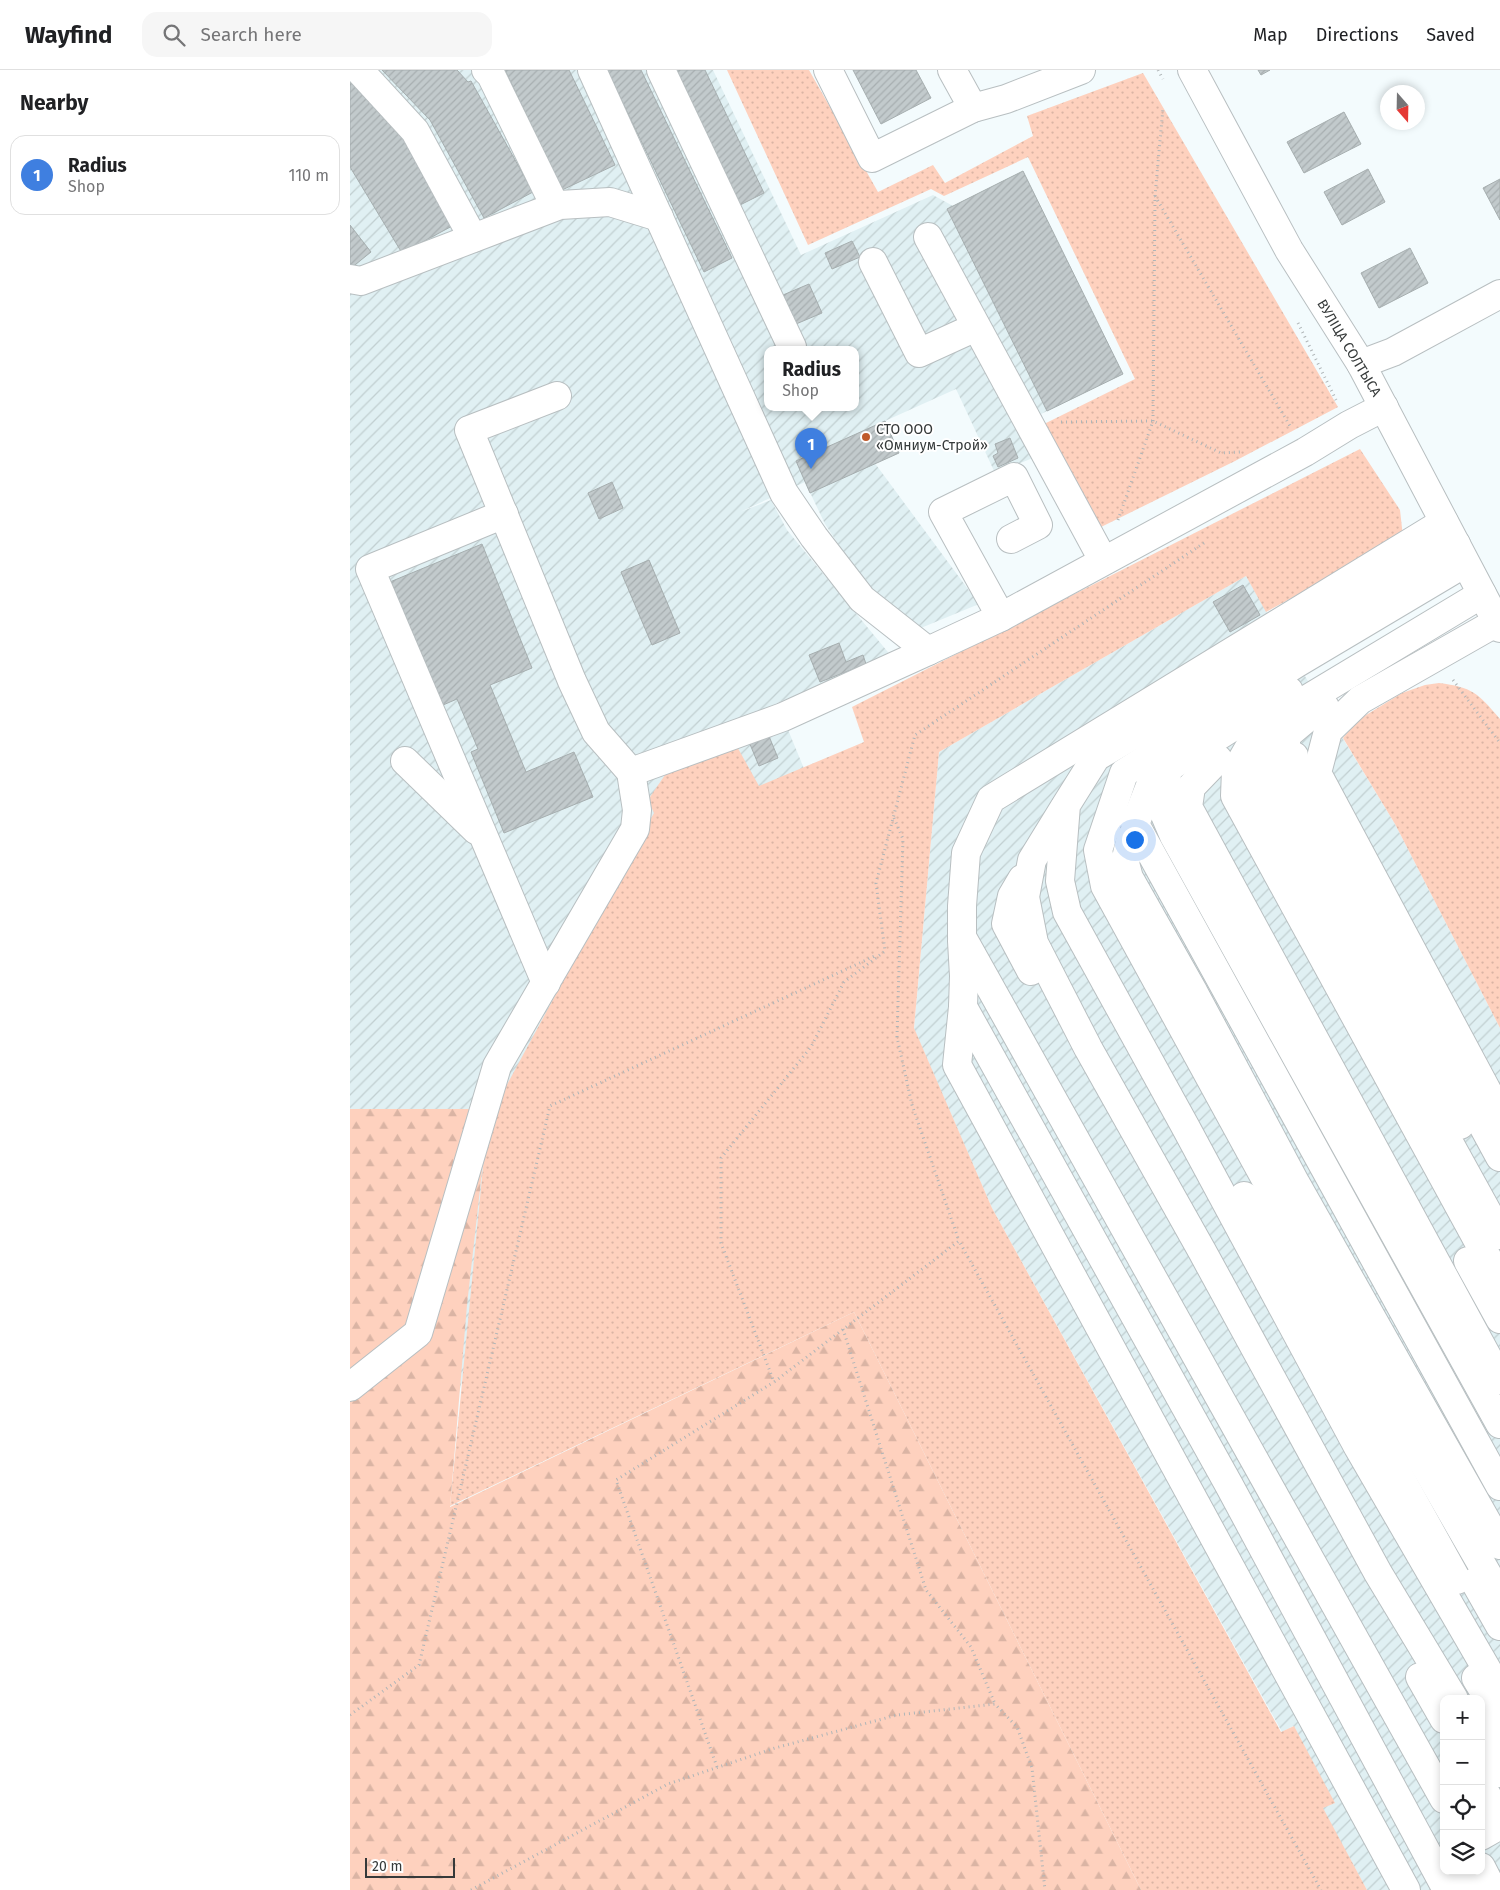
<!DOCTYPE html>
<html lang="en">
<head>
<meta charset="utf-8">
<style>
  body { margin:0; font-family:"Fira Sans",sans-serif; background:#f6f6f6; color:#202124 }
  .controls { position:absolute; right:15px; bottom:15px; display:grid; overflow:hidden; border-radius:10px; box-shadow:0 2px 8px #0003 }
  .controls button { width:45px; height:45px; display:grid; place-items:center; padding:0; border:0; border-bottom:1px solid #e0e0e0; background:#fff; color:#202124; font:25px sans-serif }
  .compass { position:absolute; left:1030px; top:15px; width:45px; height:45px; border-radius:50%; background:#fff; box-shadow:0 2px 8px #0003; rotate:160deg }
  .scale { position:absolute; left:15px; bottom:12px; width:90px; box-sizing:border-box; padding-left:5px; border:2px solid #363a3a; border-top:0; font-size:14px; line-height:18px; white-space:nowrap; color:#363a3a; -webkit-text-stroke:4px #fff; paint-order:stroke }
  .you { position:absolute; left:784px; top:769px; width:18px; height:18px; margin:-12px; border:4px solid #fff; border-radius:50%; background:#1a73e8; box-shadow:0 0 0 8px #1a73e833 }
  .badge { display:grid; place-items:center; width:32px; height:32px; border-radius:50%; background:#0b8043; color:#fff; font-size:16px; font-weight:700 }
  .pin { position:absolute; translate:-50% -41px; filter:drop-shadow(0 1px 2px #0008) }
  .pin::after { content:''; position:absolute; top:26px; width:18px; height:15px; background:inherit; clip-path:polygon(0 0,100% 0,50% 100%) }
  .popup { position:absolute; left:414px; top:276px; width:95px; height:65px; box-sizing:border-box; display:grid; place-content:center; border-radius:10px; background:#fff; filter:drop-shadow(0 1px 4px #0005); font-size:16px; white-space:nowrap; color:#757577 }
  .popup b { font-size:19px; color:#202124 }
  .popup::after { content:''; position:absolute; left:50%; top:100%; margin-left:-10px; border:10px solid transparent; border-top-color:#fff }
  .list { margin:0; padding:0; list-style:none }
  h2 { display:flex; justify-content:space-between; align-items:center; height:65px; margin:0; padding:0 20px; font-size:21px }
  h2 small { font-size:16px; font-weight:400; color:#757577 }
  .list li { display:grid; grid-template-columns:32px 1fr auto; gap:15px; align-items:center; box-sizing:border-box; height:80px; margin:0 10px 10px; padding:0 10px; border:1px solid #e0e0e0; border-radius:15px }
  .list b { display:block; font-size:19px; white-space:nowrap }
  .list p { margin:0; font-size:16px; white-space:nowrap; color:#757577 }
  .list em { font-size:16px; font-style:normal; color:#757577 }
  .icon { flex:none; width:28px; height:28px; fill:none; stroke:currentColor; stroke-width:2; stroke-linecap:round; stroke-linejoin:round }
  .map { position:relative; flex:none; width:1150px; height:1820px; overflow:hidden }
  header { display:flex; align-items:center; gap:30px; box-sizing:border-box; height:70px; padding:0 25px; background:#fff; border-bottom:1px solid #e0e0e0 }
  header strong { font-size:24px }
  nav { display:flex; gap:28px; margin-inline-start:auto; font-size:18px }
  .search { width:350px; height:45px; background:#f6f6f6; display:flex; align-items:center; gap:12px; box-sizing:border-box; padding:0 18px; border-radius:15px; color:#757577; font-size:19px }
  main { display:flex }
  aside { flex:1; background:#fff }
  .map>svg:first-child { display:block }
  .industrial { fill:url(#industrial-furrows); fill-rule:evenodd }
  .grass { fill:url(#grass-dots) }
  .forest { fill:url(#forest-firs) }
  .building { fill:url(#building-hatch); stroke:#a6aeaf }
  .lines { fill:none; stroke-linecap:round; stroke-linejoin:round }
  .minor-casing { stroke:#b8bfc1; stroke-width:30 }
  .major-casing { stroke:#b8bfc1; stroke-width:30 }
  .path { stroke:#afb5b7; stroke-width:3; stroke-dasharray:1 4; stroke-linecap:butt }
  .minor { stroke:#fff; stroke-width:28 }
  .major { stroke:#fff; stroke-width:28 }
  .poi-dot { fill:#c05a2b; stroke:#fff; stroke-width:2 }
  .labels { text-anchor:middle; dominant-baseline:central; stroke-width:4; stroke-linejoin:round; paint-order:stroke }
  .street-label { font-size:14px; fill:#363a3a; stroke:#fff }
  .poi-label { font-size:14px; fill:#363a3a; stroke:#fff; text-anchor:start }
</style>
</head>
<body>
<header>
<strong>Wayfind</strong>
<div class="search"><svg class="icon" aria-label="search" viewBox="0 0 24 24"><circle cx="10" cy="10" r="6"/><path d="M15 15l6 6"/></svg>Search here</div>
<nav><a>Map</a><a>Directions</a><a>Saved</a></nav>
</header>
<main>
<aside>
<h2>Nearby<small></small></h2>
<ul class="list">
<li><span class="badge" style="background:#3f7fe0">1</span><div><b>Radius</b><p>Shop</p></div><em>110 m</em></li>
</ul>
</aside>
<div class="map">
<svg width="1150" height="1820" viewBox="0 0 1150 1820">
  <defs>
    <pattern id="industrial-furrows" width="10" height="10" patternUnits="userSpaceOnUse" patternTransform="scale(1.25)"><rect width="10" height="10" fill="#e0f0f3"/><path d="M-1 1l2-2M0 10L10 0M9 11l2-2" fill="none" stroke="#c1cfd1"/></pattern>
    <pattern id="grass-dots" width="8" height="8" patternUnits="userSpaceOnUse" patternTransform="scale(1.25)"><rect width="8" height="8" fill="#fed1be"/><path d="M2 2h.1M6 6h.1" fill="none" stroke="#dab4a4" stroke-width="1.8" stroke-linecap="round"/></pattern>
    <pattern id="forest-firs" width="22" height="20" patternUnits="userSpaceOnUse" patternTransform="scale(1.25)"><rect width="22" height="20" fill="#fed1be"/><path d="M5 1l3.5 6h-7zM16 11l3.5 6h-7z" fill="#dab4a4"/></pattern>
    <pattern id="building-hatch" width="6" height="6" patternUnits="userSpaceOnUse" patternTransform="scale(1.25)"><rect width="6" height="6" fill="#c2cacc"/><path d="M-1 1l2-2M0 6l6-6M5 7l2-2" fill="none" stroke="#a7aeb0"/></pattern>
  </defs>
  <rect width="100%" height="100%" fill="#f3fbfd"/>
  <g class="industrial">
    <path d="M0,0H363L451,185L583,125L603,136L673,101L773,304L691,344L708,378L645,403L606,319L535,351L549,383L524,392L629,534L566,560L512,510L475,454L455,412L390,442L421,430L437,460L542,587L427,633L518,854L181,1016L47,1588L0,1614ZM417,280H505V338H417Z"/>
    <path d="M896,506L936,575L1045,754L1150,958V1820H1017L972,1738L984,1733L943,1656L932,1662L642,1138L564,959L589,682ZM1094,1629H1131V1801H1094Z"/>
  </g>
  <g class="grass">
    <path d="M377,0H459L528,122L583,95L595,113L683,66L677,46L793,3L988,337L885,391L749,458L692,355L785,309L678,87L594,126L581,119L458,175Z"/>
    <path d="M1010,379L1050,440L1053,467L916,542L896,506L589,682L564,958L642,1138L931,1662L944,1656L985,1733L973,1738L1017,1820H791L504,1242L100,1436L138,1046H140L304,743L298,730L317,702L385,673L409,716L514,672L502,637Z"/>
    <path d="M1089,613C1122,617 1128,623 1150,649V958L1045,754L993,668L1008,650L1052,623L1075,615Z"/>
  </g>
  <path class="forest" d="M0,1039H139L117,1235L100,1437L504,1242L791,1820H0Z"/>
  <g class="building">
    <path d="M32,0H107L118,12L121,11L183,122L134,148L80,50Z"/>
    <path d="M155,0H219L265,95L212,120Z"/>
    <path d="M257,0H291L382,188L354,202Z"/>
    <path d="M325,0H355L414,123L390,135Z"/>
    <path d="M503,0H566L581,28L531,54Z"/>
    <path d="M908,0H920L911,5Z"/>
    <path d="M0,9L54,64L104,155L52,183L0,97Z"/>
    <path d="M994,42L1011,74L954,103L937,72Z"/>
    <path d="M1018,99L1035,132L992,155L974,122Z"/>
    <path d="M673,101L773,304L697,341L597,139Z"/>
    <path d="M1150,109V150L1133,118Z"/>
    <path d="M0,155L21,182L1,198L0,196Z"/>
    <path d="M502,171L510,187L482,199L475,183Z"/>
    <path d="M1060,178L1078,213L1029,238L1011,203Z"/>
    <path d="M459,214L472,243L446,254L433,225Z"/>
    <path d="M535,351L549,383L460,423L446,391Z"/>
    <path d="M660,368L668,388L648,397L643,386L648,383L645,374Z"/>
    <path d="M262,412L273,438L249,449L238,423Z"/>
    <path d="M132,474L182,598L140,615L176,702L224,682L243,727L154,763L121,682L128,679L107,629L86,638L35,514Z"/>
    <path d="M299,490L330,563L302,575L271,502Z"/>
    <path d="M893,515L910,545L880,562L863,532Z"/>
    <path d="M489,573L496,592L513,585L516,594L470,612L459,585Z"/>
    <path d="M416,659L428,688L409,696L397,667Z"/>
  </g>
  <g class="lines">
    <defs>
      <g id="minor">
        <path d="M9,0L65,61L123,168"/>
        <path d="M136,0L141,5L205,136"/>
        <path d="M242,0L434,423L464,467L512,529L578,581L651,547L955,382L999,355L1034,337"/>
        <path d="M311,0L442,277L441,280"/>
        <path d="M478,0L522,88L623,38L656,29L731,0"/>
        <path d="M602,0L623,38"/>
        <path d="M578,167L753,490"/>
        <path d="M523,192L569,283L626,257"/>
        <path d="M0,209L11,211L210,135L260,132L309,147"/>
        <path d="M1011,294L1043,282L1150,224"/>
        <path d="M154,444L20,499L196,913"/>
        <path d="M1106,474L746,687L716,735L710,811L717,842L835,1056L1008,1377L1150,1622"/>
        <path d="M1115,493L947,593L774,703L748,780L755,816L1029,1316L1150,1526"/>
        <path d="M1132,524L911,657L886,700L885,726L1150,1211"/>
        <path d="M651,547L593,442L664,407L688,455L661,469"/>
        <path d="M1147,552L1010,630L978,661L967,703L1150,1045"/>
        <path d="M939,621L818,698L812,738L824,766L1150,1354"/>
        <path d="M975,637L964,642L926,674L910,706L912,734L1150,1165"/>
        <path d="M936,672L929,700L933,731L1110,1055"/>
        <path d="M944,686L946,712L1150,1087"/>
        <path d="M868,689L841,717L838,737L1150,1310"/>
        <path d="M55,691L126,760"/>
        <path d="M281,702L433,647L578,581"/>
        <path d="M813,702L802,711L785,754L1150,1416"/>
        <path d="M714,738L682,790L675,827L684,873L738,978L852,1181L1028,1503L1104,1629"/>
        <path d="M781,767L775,793L779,808L844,923L946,1114L1150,1475"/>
        <path d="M672,809L662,826L656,854L681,901"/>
        <path d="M612,871L614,906L613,937L879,1415L1097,1820"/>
        <path d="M613,937L607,995L1056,1820"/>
        <path d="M894,1126L1107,1510"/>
        <path d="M1118,1191L1150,1249"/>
        <path d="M0,1317L68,1263L147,996L285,759L287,740L281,702L246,662L222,611L119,360L207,326"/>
        <path d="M1125,1512L1150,1556"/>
        <path d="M1070,1607L1094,1649"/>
        <path d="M1126,1608L1150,1648"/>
        <path d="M1131,1647L1150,1679"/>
        <path d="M1131,1673L1150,1703"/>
        <path d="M1131,1715L1150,1748"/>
        <path d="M1094,1729L612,867V836L616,783L641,729L1094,452"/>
        <path d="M1131,1766L1150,1755"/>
        <path d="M1131,1797L1143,1820"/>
        <path d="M1108,1801L1119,1820"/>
      </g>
      <path id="major" d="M842,0L939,180L1011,294L1150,558"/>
    </defs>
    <use href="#minor" class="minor-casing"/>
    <use href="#major" class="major-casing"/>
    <g class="path">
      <path d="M808,0L813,9"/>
      <path d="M805,126L940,356"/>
      <path d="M948,253L986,330"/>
      <path d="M711,352L803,351L871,383L890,382"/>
      <path d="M768,450L803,351L805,126L813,38"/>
      <path d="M854,473L565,665L526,813L535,881L494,912L461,977L371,1088V1173L424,1312L609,1171L971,1820"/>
      <path d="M1103,610L1150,673"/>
      <path d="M544,748L553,769L547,967L562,1035L609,1171"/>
      <path d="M493,1259L576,1520L621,1577L645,1634"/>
      <path d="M0,1645L69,1595L200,1036L527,885"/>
      <path d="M367,1697L266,1410L424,1312"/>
      <path d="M121,1820L318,1714L425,1678L547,1645L645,1634L667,1657L682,1698L695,1820"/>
    </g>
    <use href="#minor" class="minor"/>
    <use href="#major" class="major"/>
  </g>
  <circle class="poi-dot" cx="516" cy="367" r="5"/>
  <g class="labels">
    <g class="street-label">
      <text transform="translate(999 278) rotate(59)">ВУЛІЦА СОЛТЫСА</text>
    </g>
    <g class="poi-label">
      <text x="526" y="359">СТО ООО<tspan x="526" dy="16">«Омниум-Строй»</tspan></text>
    </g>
  </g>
</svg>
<div class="controls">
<button>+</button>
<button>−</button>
<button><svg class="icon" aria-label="locate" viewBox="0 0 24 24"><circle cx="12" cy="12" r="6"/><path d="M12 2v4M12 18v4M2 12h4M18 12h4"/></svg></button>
<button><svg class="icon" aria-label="layers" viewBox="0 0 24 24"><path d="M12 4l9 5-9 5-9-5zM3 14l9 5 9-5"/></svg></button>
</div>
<svg class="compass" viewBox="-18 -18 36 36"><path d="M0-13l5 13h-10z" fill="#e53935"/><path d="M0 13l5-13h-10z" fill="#757577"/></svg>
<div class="scale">20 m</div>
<div class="you"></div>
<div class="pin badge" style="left:461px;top:399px;background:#3f7fe0">1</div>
<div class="popup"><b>Radius</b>Shop</div>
</div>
</main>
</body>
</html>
